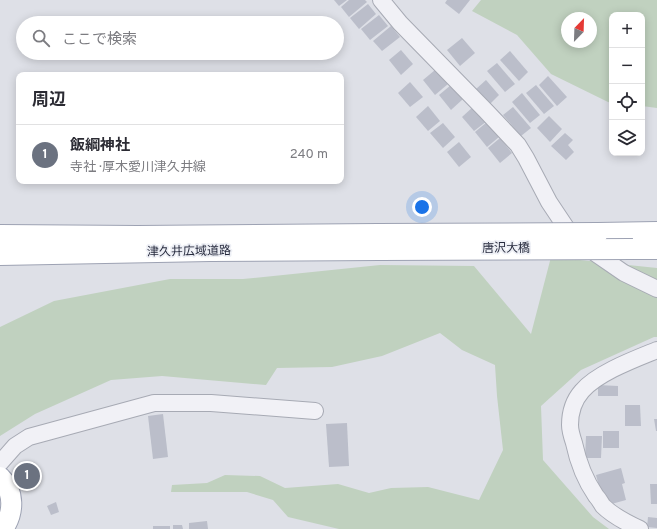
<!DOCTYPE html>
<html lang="ja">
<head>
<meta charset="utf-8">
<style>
  body { margin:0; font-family:Overpass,"Noto Sans JP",sans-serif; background:#f7f7f7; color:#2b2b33 }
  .controls { position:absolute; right:12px; top:12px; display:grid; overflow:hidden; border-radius:8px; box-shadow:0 2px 10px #0003 }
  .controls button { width:36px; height:36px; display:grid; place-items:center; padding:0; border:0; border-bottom:1px solid #e1e1e2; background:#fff; color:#2b2b33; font:20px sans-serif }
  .compass { position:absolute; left:561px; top:12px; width:36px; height:36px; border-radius:50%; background:#fff; box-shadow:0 2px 10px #0003; rotate:23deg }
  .you { position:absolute; left:422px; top:207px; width:14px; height:14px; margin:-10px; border:3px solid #fff; border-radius:50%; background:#1a73e8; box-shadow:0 0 0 6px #1a73e833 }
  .badge { display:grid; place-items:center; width:26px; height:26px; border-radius:50%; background:#cc4843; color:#fff; font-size:13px; font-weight:700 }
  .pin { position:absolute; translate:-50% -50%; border:2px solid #fff; box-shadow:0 1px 4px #0006 }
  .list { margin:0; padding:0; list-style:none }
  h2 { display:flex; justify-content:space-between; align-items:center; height:52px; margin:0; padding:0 16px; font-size:17px }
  h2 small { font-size:13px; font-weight:400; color:#7c7c81 }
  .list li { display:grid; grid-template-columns:26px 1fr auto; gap:12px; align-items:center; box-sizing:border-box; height:60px; padding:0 16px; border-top:1px solid #e1e1e2 }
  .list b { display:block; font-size:15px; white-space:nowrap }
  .list p { margin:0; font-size:13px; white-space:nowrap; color:#7c7c81 }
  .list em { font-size:13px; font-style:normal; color:#7c7c81 }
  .icon { flex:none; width:22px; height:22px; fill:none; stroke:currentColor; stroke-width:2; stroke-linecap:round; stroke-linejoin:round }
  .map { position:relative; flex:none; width:657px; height:529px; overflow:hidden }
  .search { position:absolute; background:#fff; box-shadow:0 2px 10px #0003; left:16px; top:16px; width:328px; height:44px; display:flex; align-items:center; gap:10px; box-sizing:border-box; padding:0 14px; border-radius:22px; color:#7c7c81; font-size:15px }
  .panel { position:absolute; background:#fff; box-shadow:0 2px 10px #0003; left:16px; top:72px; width:328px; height:112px; border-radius:8px }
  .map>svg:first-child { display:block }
  .green { fill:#c0d1bf; fill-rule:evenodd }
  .building { fill:#bbbeca }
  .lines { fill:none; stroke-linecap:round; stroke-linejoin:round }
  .minor-casing { stroke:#a7aab4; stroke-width:18 }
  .major-casing { stroke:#9da2b3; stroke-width:22 }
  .minor { stroke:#f1f1f6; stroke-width:16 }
  .major { stroke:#fff; stroke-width:20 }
  .major-bridge-casing { stroke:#9da2b3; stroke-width:22; stroke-linecap:butt }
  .major-bridge { stroke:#fff; stroke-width:20 }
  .labels { text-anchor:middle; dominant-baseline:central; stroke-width:3.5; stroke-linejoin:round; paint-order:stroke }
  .street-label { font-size:12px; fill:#272b3e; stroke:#edeff5 }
</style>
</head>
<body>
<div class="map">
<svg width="657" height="529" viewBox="0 0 657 529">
  <rect width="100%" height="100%" fill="#dee0e7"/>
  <g class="green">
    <path d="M481,0H657V108L642,106V15H612V103L608,102L551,74L517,35L472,11ZM567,18H591V42H567Z"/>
    <path d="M551,257L657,268V337H654L581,370L541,406L543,460L593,517L609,529H339L288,517L273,500L247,492H171L172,485L207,483L225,475L260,476L285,488L338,484L369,493L391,488L428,487L479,500L503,450L497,396L495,365L462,350L440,333L382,356L332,367L277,368L266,385L162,376L111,380L35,414L0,436V327L54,301L170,279H243L380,265L474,266L531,334Z"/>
  </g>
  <g class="building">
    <path d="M334,0H347L339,6Z"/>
    <path d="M349,0H365L367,2L349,17L341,7Z"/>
    <path d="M447,0H470L459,14L445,3Z"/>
    <path d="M368,4L376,14L359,29L350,18Z"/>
    <path d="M379,15L388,26L370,40L361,29Z"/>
    <path d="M391,26L400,37L382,51L373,41Z"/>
    <path d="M462,38L475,53L460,66L447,50Z"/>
    <path d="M401,50L413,64L401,75L389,60Z"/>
    <path d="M510,51L528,72L519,81L500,60Z"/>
    <path d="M497,63L515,84L505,92L487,71Z"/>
    <path d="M435,70L448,84L435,95L423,80Z"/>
    <path d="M548,76L567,97L557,106L539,85Z"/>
    <path d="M486,80L499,95L490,104L476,89Z"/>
    <path d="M410,82L423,97L410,107L398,93Z"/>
    <path d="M451,85L463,99L451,110L439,95Z"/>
    <path d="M536,85L554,106L544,114L526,93Z"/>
    <path d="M522,93L540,115L530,123L512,102Z"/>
    <path d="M428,106L440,121L428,131L416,117Z"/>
    <path d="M474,106L487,121L474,131L462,117Z"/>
    <path d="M513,107L531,128L521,136L503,115Z"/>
    <path d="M549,116L562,129L550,142L537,128Z"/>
    <path d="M487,122L499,137L487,147L475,132Z"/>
    <path d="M443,123L455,137L443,148L430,133Z"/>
    <path d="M565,133L573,140L568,145L574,152L566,160L551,146Z"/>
    <path d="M500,138L512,153L500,163L488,148Z"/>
    <path d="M459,142L471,157L459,167L447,152Z"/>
    <path d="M598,385L618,386V396H598Z"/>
    <path d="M625,405H640L641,426H625Z"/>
    <path d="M163,414L168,457L153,459L148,416Z"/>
    <path d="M654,419H657V431H656Z"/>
    <path d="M347,423L349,466L329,467L326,424Z"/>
    <rect x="603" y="431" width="16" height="17"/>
    <path d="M586,436H602L601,458H585Z"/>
    <path d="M34,462L40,480L27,484L21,466Z"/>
    <path d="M621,468L625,483L622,484L626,500L604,506L596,475Z"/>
    <path d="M650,484H657V504H651Z"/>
    <path d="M56,502L59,512L51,515L47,506Z"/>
    <path d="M648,517L657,518V528L647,527Z"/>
    <path d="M207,521L208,529H189V523Z"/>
    <path d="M173,525H182L183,529H173Z"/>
    <rect x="153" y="526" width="17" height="3"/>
  </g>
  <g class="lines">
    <defs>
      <g id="minor">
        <path d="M381,0L400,23L486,111L518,145L526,158L549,202L567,229L579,242L624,273L657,289"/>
        <path d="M0,463L15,446L29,437L154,403H211L315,411"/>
        <path d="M640,529C627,523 613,516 603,506C601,503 599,499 596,496C585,480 578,462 574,443C572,437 570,431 570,425C570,413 574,400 582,391C597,373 635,359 657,350"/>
      </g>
      <g id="major">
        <path d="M598,233L657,232"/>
        <path d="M0,235L138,236L378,234"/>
        <path d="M633,249H657"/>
        <path d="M0,255L210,251L379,250"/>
        <path d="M0,477C15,492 14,513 3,529"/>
      </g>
    </defs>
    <use href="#minor" class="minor-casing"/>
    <use href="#major" class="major-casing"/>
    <use href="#minor" class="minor"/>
    <use href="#major" class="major"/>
    <defs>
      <g id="major-bridge">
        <path d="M378,234L598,233"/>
        <path d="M379,250L633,249"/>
      </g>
    </defs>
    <use href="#major-bridge" class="major-bridge-casing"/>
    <use href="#major-bridge" class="major-bridge"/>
  </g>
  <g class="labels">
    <g class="street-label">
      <text x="506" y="249">唐沢大橋</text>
      <text transform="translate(189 252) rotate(-1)">津久井広域道路</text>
    </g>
  </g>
</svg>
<div class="controls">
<button>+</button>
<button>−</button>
<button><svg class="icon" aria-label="locate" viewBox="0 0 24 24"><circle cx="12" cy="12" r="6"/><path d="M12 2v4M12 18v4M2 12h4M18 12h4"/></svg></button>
<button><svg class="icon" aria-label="layers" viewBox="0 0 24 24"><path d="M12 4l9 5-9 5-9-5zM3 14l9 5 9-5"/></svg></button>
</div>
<svg class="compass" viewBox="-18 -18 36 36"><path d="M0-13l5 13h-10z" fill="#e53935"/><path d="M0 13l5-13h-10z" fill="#7c7c81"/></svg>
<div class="you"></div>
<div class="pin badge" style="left:27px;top:476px;background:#6b7280">1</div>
<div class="search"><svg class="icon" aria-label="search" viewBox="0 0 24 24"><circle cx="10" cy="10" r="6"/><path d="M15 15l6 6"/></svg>ここで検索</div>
<section class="panel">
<h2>周辺<small></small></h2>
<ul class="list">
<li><span class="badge" style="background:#6b7280">1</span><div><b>飯綱神社</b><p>寺社 · 厚木愛川津久井線</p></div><em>240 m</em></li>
</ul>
</section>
</div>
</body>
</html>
